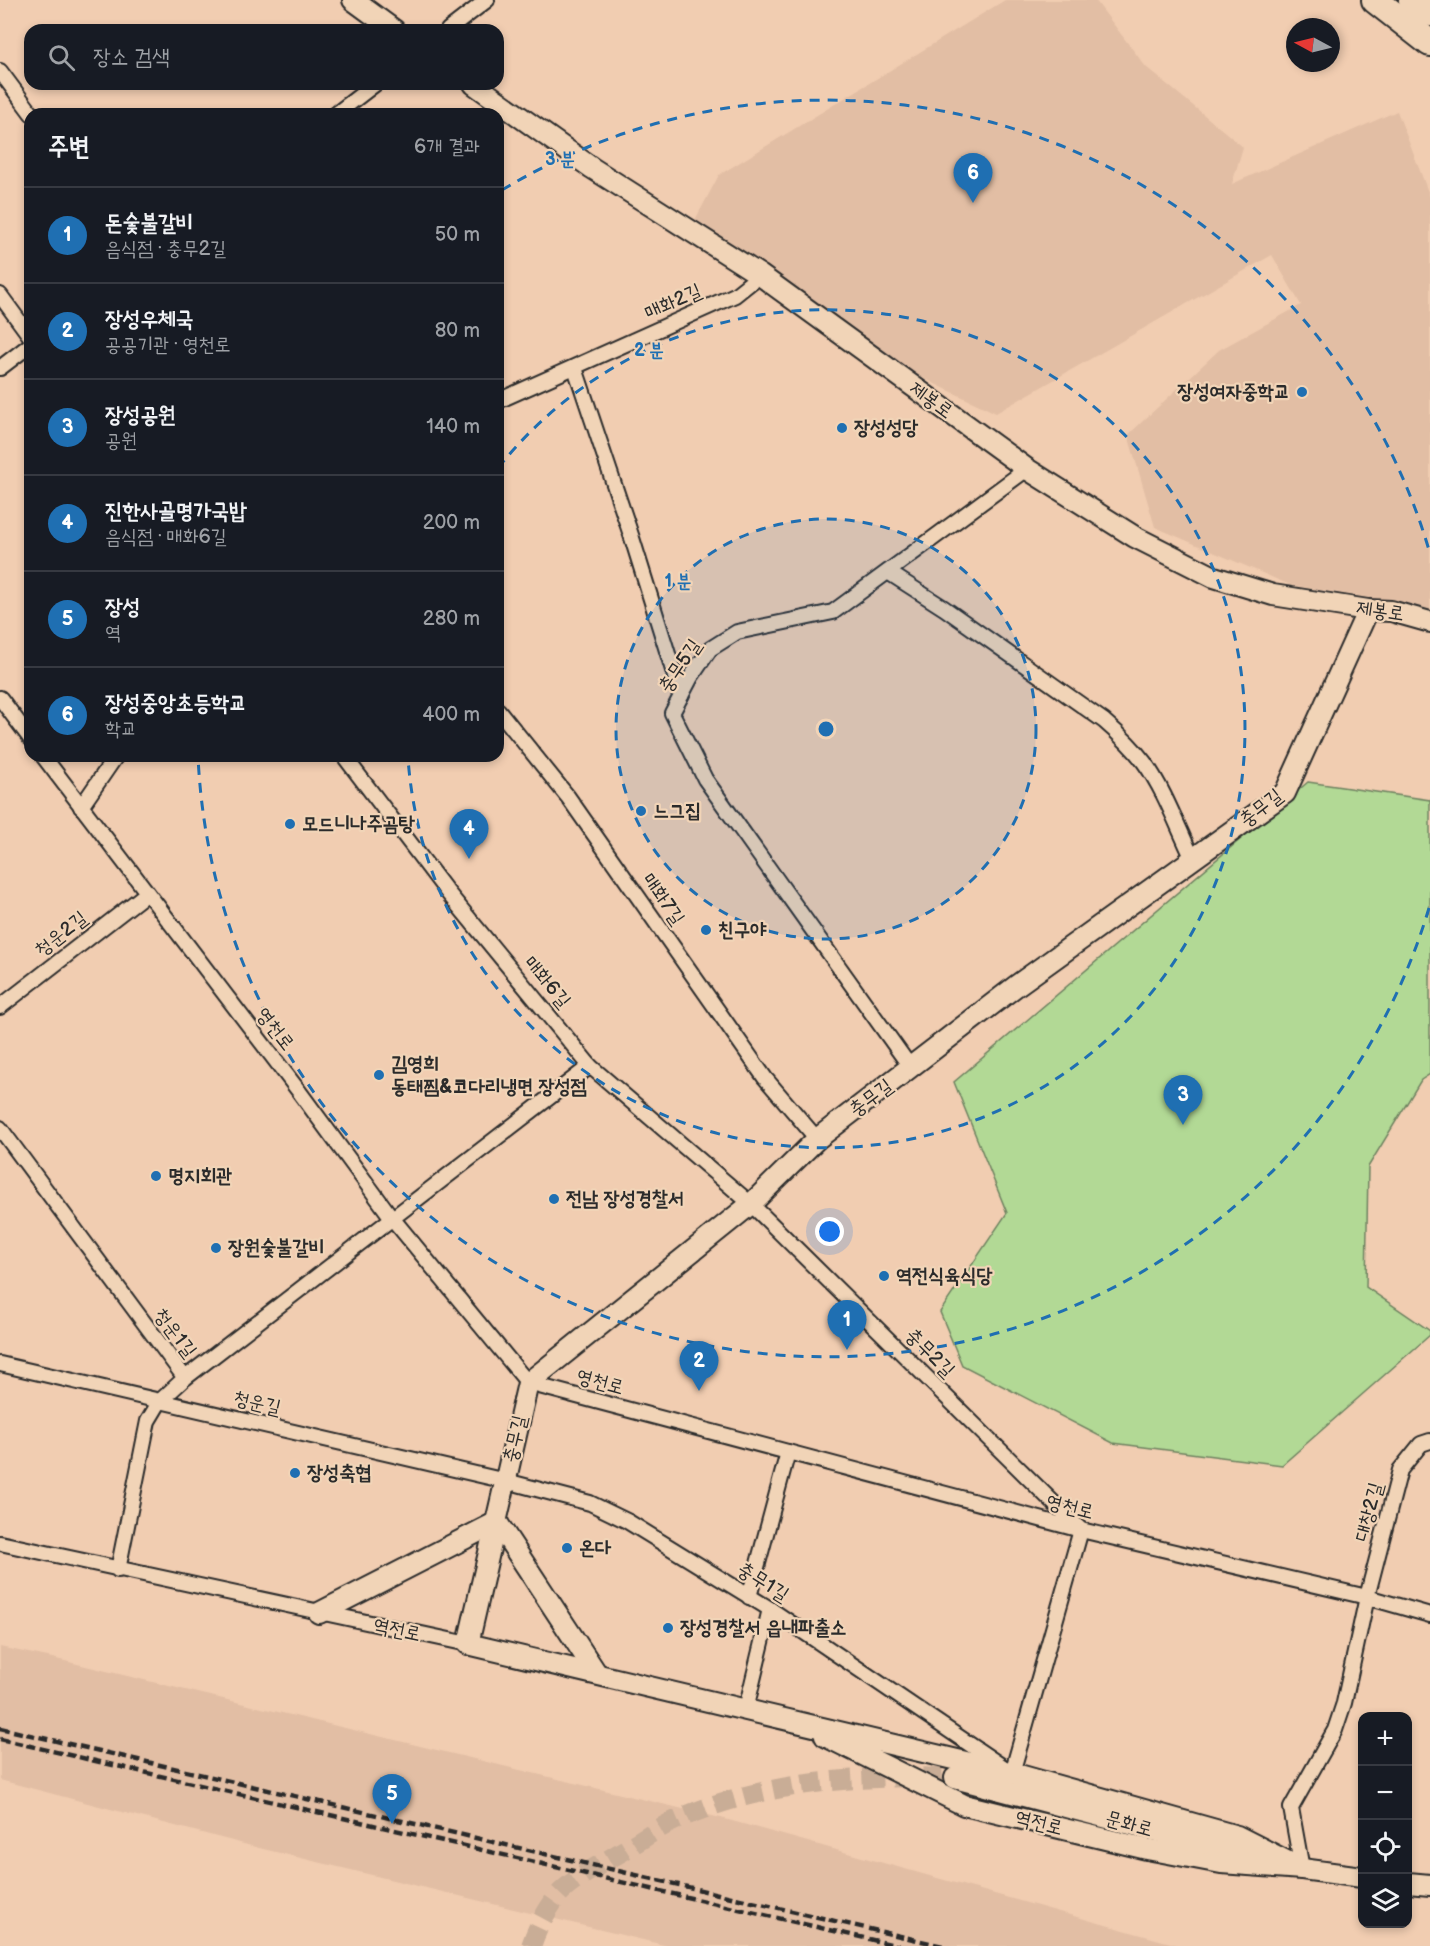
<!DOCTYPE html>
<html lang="ko">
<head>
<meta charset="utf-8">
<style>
  body { margin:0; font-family:"Balsamiq Sans","Poor Story",sans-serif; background:#242831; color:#f1f3f6 }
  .controls { position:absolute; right:18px; bottom:18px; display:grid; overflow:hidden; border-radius:12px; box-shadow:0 3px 9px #0003 }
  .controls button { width:54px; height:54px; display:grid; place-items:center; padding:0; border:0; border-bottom:2px solid #363941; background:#171b24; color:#f1f3f6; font:30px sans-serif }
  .compass { position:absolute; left:1286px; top:18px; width:54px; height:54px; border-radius:50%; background:#171b24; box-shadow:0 3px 9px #0003; rotate:277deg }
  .you { position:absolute; left:830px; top:1232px; width:21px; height:21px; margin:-15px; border:4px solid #fff; border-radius:50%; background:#1a73e8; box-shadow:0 0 0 9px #1a73e833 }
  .badge { display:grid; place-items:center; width:39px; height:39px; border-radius:50%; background:#1f6fb2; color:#fff; font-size:20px; font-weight:700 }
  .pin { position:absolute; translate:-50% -50px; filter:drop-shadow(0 2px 3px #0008) }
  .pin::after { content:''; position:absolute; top:32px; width:21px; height:18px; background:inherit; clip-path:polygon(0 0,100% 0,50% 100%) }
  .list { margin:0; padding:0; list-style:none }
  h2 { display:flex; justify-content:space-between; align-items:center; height:78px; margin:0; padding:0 24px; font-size:26px }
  h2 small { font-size:20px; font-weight:400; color:#9ea1a6 }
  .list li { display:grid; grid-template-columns:39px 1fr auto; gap:18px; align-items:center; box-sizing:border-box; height:96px; padding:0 24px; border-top:2px solid #363941 }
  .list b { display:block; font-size:22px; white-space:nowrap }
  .list p { margin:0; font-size:20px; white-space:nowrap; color:#9ea1a6 }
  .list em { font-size:20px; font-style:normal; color:#9ea1a6 }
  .icon { flex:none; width:33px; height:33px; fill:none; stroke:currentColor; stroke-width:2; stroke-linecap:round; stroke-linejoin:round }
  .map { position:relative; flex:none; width:1430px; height:1946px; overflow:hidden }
  .search { position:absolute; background:#171b24; box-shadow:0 3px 9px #0003; left:24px; top:24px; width:480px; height:66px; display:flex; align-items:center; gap:15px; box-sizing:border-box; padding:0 21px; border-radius:18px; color:#9ea1a6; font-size:22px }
  .panel { position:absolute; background:#171b24; box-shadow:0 3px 9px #0003; left:24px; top:108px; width:480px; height:654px; border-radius:18px }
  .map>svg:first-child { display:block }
  .built { fill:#e2bea4 }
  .green { fill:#b2d995; stroke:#6e8260; stroke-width:1.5 }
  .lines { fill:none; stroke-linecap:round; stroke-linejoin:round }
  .secondary-tunnel { stroke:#c9ad96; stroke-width:20; stroke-dasharray:20 10; stroke-linecap:butt }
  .street-casing { stroke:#2b2b2b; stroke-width:18 }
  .secondary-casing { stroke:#2b2b2b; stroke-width:24 }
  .highway-casing { stroke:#2b2b2b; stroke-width:30 }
  .street { stroke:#f1d4b7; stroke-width:14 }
  .secondary { stroke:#f1d4b7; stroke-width:20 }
  .highway { stroke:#f1d4b7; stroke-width:26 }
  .rail { stroke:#2b2b2b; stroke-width:4.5; stroke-dasharray:9 4.5; stroke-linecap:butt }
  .ring { fill:none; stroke:#1f6fb2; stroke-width:3; stroke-dasharray:10 8 }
  .poi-dot { fill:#1f6fb2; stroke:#f1d4b7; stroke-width:2 }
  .labels { text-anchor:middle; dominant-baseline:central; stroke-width:4.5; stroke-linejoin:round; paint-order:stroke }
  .street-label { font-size:20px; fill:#2b2b2b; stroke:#f1d4b7 }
  .poi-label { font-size:20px; font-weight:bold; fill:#2b2b2b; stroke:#f1d4b7; text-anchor:start }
  .centre { fill:#1f6fb2; stroke:#f1d4b7; stroke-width:3 }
  .ring-label { font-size:18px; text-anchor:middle; font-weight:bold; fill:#1f6fb2; stroke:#f1d4b7; stroke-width:4.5; stroke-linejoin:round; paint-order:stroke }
</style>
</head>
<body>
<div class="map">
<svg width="1430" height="1946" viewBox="0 0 1430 1946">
  <rect width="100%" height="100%" fill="#f1cdb1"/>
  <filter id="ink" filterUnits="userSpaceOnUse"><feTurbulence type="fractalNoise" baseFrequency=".0167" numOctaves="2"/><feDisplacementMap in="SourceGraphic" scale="12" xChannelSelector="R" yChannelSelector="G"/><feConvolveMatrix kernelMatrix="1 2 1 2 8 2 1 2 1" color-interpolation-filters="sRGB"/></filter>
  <g filter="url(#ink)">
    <g class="built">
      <path d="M1005,0H1095L1146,67L1243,147L1232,184L1397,111L1430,197V615L1408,604L1290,585L1155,527L1128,435L1219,350L1301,305L1272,255L996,413L904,369L694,222L719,175Z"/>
      <path d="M0,1647L48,1657L725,1819L1181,1946H668L259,1848L0,1780Z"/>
    </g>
    <path class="green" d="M1308,782L1430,800V1074L1421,1080L1368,1167L1366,1287L1430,1331V1335L1282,1465L1113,1443L962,1365L940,1312L1007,1213L954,1082Z"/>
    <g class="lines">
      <path class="secondary-tunnel" d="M531,1946C537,1928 547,1909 559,1894C572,1880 606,1861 623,1851C641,1840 659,1827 678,1819C765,1781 861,1775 955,1778"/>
      <defs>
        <g id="street">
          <path d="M448,30L487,0"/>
          <path d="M0,71L32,114"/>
          <path d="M336,114L375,84"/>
          <path d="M0,295L30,336"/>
          <path d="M0,368L30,345"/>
          <path d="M575,368L632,538L681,696"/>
          <path d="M498,401L735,295L760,275"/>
          <path d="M888,572L944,608L1104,721C1119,734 1132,746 1144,762C1164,789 1178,828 1193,859"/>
          <path d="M0,698L30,738"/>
          <path d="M498,710L568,797L765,1078L817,1139"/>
          <path d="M43,756L298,1090L392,1218L528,1383L1081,1530L1367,1597L1430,1615"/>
          <path d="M81,807L116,756"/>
          <path d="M0,1007L147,893"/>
          <path d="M911,1068L705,779L672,713L691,677L710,649L737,632L833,612L1027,469"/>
          <path d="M0,1128L185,1378L590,1066"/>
          <path d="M0,1364L506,1481L590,1503L627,1521L770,1609L1012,1773L1081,1530L751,1204L590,1066L448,893L344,756"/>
          <path d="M0,1543L468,1644"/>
          <path d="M118,1570L148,1421L160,1401L185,1378"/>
          <path d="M749,1597L788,1452"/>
          <path d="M746,1709L770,1609"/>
          <path d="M1302,1869L1291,1808L1335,1730L1344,1703L1367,1597L1400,1470L1421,1444L1430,1441"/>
        </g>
        <g id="secondary">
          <path d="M353,0L394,30"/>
          <path d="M474,84L592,168L760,275L1027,469L1135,537L1214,577L1273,595L1368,610L1391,611L1430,622"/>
          <path d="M319,1613L497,1522L597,1674"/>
          <path d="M825,1736L964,1805L1147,1849L1221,1863L1302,1869L1362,1877"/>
          <path d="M955,1778L1253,1856"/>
          <path d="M1302,1869L1237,1836L1012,1773L468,1644L528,1383L751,1204L817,1139L1016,986L1285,793L1368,610"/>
          <path d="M1408,1883L1430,1885"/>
        </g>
        <g id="highway">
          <path d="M1375,0L1430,43"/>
          <path d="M1412,0L1430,13"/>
        </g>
      </defs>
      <use href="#street" class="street-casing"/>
      <use href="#secondary" class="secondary-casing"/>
      <use href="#highway" class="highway-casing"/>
      <use href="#street" class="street"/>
      <use href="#secondary" class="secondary"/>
      <use href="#highway" class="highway"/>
      <g class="rail">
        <path d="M0,1728L943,1946"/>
        <path d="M0,1739L899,1946"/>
      </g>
    </g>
  </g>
  <circle cx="826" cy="729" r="210" fill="#1f6fb2" fill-opacity=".12"/>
  <g class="ring">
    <circle cx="826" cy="729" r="210"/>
    <path d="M498 468A419 419 0 1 1 408 758"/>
    <path d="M1429 908A629 629 0 0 1 198 756M502 190A629 629 0 0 1 1429 550"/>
  </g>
  <g class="poi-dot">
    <circle cx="1302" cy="392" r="6"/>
    <circle cx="842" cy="428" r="6"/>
    <circle cx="641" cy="811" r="6"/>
    <circle cx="290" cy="824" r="6"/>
    <circle cx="706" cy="930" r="6"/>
    <circle cx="379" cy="1075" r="6"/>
    <circle cx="156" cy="1176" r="6"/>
    <circle cx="554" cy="1199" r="6"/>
    <circle cx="216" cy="1248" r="6"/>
    <circle cx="884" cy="1276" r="6"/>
    <circle cx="295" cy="1473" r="6"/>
    <circle cx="567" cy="1548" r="6"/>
    <circle cx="668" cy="1628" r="6"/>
  </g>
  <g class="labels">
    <g class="street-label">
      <text transform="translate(673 302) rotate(-24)">매화2길</text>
      <text transform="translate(931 400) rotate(36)">제봉로</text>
      <text transform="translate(1380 611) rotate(8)">제봉로</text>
      <text transform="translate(680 666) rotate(-56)">충무5길</text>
      <text transform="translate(1261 808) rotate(-38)">충무길</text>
      <text transform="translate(663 899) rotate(55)">매화7길</text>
      <text transform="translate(61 934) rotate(-38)">청운2길</text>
      <text transform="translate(547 982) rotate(50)">매화6길</text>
      <text transform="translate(275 1029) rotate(52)">영천로</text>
      <text transform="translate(871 1098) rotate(-37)">충무길</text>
      <text transform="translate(175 1333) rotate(53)">청운1길</text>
      <text transform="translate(930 1353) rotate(45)">충무2길</text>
      <text transform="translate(600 1382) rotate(15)">영천로</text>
      <text transform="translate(257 1403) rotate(13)">청운길</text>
      <text transform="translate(515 1439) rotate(-77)">충무길</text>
      <text transform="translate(1070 1507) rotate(14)">영천로</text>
      <text transform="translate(1369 1512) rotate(-75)">대창2길</text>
      <text transform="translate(763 1582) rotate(32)">충무1길</text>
      <text transform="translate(397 1630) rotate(12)">역전로</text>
      <text transform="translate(1039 1823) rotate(14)">역전로</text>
      <text transform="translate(1129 1824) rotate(15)">문화로</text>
    </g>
    <g class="poi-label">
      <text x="1290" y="392" text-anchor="end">장성여자중학교</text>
      <text x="854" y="428">장성성당</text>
      <text x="653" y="811">느그집</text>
      <text x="302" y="824">모드니나주곰탕</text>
      <text x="718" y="930">친구야</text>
      <text x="391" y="1064">김영희<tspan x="391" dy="23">동태찜&amp;코다리냉면 장성점</tspan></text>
      <text x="168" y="1176">명지회관</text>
      <text x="566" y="1199">전남 장성경찰서</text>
      <text x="228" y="1248">장원숯불갈비</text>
      <text x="896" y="1276">역전식육식당</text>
      <text x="307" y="1473">장성축협</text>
      <text x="579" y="1548">온다</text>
      <text x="680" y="1628">장성경찰서 읍내파출소</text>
    </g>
  </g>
  <circle cx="826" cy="729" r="9" class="centre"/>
  <g class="ring-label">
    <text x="560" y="165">3 분</text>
    <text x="649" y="356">2 분</text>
    <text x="678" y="587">1 분</text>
  </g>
</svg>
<div class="controls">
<button>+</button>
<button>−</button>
<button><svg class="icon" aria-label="locate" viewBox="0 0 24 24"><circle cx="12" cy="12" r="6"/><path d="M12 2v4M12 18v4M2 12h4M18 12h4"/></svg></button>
<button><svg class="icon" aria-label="layers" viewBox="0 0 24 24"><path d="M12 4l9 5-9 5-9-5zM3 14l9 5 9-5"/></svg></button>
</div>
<svg class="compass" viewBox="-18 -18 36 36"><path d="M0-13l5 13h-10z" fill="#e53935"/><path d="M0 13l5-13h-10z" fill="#9ea1a6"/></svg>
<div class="you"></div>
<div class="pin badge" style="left:847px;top:1350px">1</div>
<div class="pin badge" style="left:699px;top:1391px">2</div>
<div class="pin badge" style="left:1183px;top:1125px">3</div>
<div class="pin badge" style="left:469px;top:859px">4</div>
<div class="pin badge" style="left:392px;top:1824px">5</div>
<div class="pin badge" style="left:973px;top:203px">6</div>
<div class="search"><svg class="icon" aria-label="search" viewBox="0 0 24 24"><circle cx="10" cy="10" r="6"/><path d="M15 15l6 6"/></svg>장소 검색</div>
<section class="panel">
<h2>주변<small>6개 결과</small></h2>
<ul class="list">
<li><span class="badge">1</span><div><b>돈숯불갈비</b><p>음식점 · 충무2길</p></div><em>50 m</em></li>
<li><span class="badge">2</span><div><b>장성우체국</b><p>공공기관 · 영천로</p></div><em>80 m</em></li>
<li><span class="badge">3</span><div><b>장성공원</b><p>공원</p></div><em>140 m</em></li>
<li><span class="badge">4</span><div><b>진한사골명가국밥</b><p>음식점 · 매화6길</p></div><em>200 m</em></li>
<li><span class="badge">5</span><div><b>장성</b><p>역</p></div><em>280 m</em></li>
<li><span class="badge">6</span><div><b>장성중앙초등학교</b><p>학교</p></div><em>400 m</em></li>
</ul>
</section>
</div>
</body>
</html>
